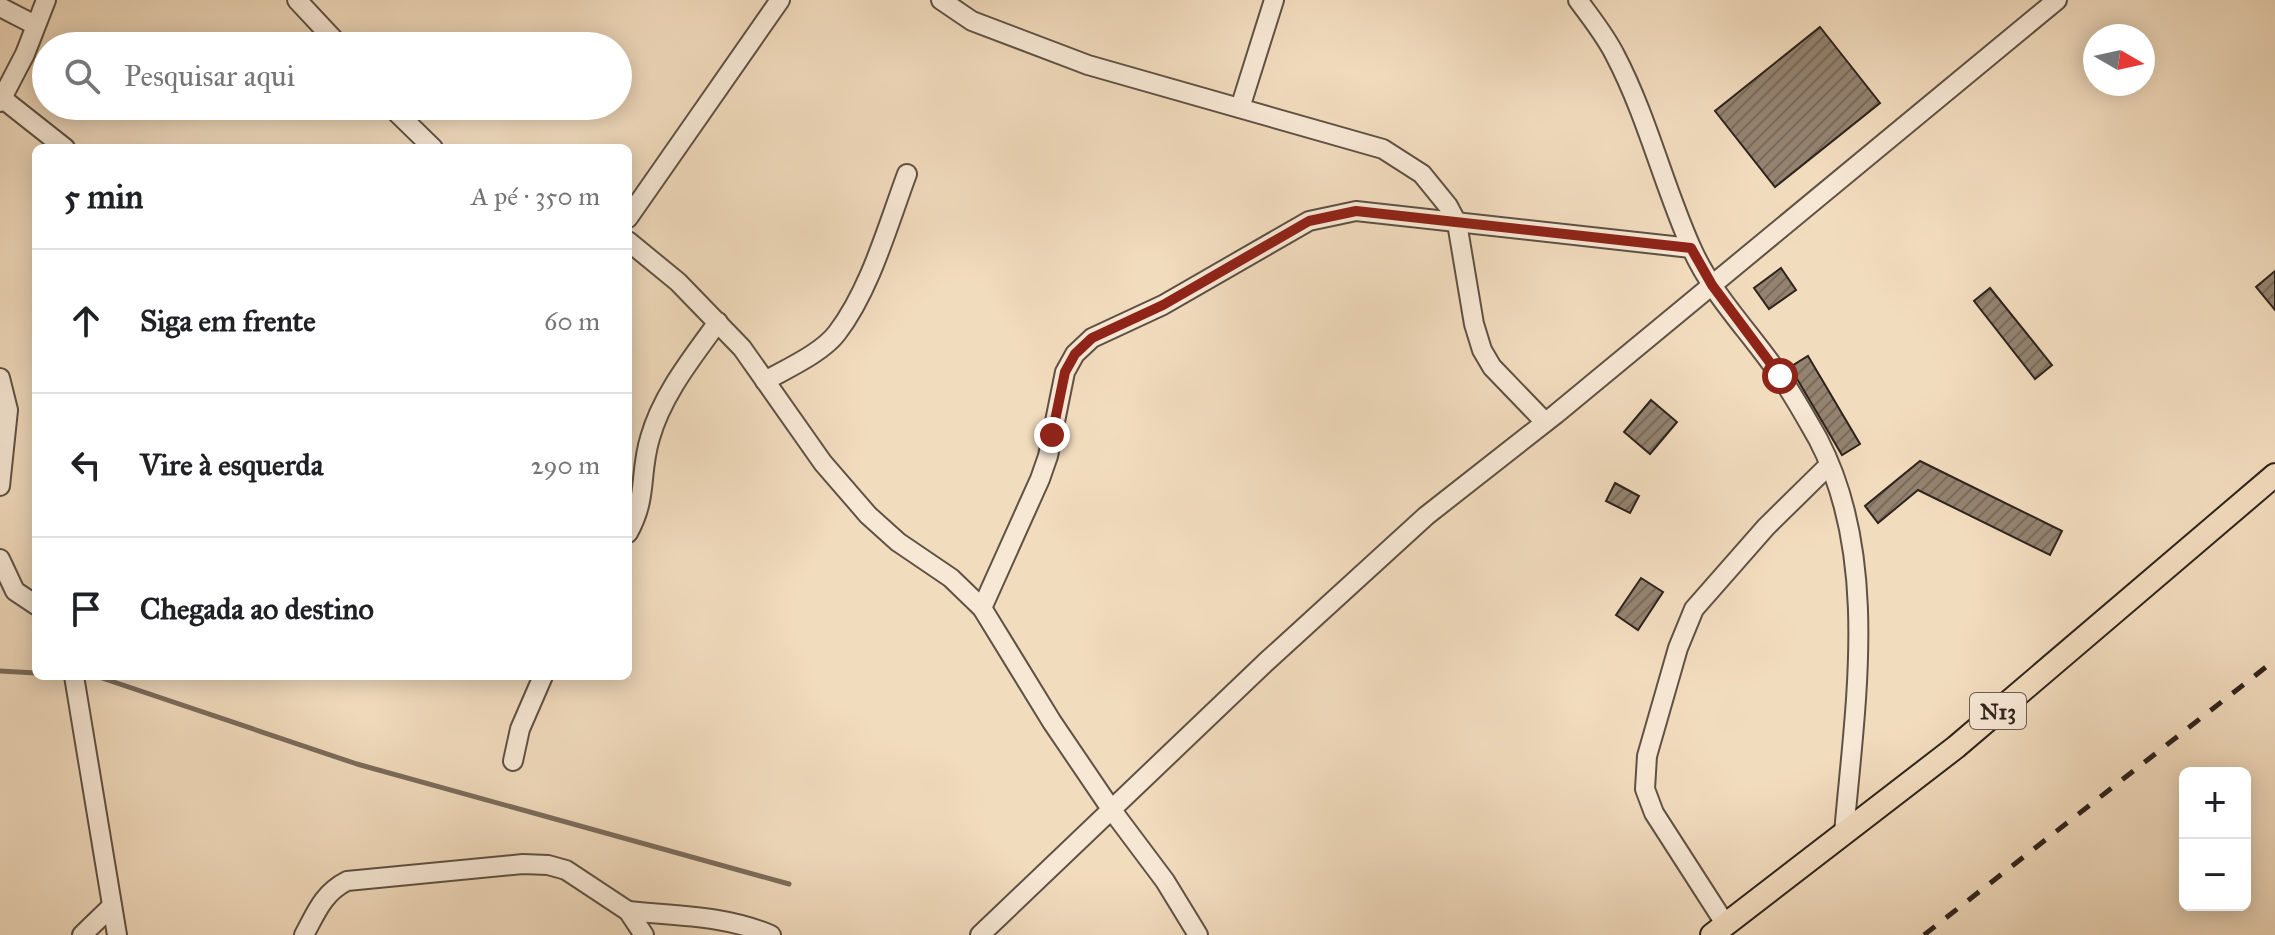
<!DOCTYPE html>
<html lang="pt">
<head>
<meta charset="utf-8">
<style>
  body { margin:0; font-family:"IM FELL Great Primer",serif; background:#f2f2f2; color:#202124 }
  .controls { position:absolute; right:24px; bottom:24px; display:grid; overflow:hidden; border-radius:12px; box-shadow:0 4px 20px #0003 }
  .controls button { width:72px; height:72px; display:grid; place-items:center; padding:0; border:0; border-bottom:2px solid #e0e0e0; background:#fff; color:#202124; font:40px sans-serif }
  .compass { position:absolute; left:2083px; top:24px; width:72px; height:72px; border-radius:50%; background:#fff; box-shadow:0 4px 20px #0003; rotate:99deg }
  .stop { position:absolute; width:24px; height:24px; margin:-18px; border:6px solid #8f2418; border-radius:50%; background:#fff }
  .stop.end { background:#8f2418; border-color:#fff; box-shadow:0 2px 8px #0008 }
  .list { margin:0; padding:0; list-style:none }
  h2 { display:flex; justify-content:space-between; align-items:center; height:104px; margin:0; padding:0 32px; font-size:34px }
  h2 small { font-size:26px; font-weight:400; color:#757577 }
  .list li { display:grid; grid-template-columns:52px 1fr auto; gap:24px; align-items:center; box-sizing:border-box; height:144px; padding:0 32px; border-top:2px solid #e0e0e0 }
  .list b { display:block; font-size:30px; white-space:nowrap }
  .list em { font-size:26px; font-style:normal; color:#757577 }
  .icon { flex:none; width:44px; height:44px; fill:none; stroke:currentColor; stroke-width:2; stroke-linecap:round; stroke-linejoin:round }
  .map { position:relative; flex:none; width:2275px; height:935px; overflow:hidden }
  .search { position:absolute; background:#fff; box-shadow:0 4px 20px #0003; left:32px; top:32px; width:600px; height:88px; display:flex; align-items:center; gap:20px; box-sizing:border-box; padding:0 28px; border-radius:44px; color:#757577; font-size:30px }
  .panel { position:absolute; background:#fff; box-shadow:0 4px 20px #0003; left:32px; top:144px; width:600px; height:536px; border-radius:12px }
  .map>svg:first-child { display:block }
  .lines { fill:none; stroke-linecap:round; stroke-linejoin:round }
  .stream { stroke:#7b6c5c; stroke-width:5 }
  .building { fill:url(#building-hatch); stroke:#2e231c; stroke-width:2 }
  .minor-casing { stroke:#5f5144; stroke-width:22 }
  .major-casing { stroke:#2e231c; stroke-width:26 }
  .minor { stroke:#f7e8d5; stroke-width:18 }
  .major { stroke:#f2dcbe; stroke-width:22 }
  .rail { stroke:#2e231c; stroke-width:5; stroke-dasharray:14 14; stroke-linecap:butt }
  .route { stroke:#8f2418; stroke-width:10 }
  .labels { text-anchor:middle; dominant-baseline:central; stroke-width:7; stroke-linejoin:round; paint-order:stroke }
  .shield { fill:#f7e8d5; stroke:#6a5e54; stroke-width:2 }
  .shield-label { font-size:22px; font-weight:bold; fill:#2e231c }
</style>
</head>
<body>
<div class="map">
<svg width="2275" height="935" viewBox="0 0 2275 935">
  <defs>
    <pattern id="building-hatch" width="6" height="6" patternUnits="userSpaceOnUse" patternTransform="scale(2)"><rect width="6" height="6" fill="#948370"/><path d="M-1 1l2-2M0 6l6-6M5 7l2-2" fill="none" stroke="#796b5b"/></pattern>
  </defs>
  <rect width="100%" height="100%" fill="#f2dcbe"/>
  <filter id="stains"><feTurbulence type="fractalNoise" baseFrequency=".0025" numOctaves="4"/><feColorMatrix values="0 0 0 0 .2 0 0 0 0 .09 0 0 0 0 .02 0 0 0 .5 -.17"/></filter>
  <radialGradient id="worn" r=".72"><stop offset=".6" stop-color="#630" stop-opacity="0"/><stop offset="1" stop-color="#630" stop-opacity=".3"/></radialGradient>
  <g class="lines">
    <g class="stream">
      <path d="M0,671L36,673"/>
      <path d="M88,676L99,677L357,764L789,884"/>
    </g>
  </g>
  <g class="building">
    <path d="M1820,27L1880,103L1775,187L1715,111Z"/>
    <path d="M1781,268L1796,290L1769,309L1754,288Z"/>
    <path d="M2275,271V310L2256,287Z"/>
    <path d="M1990,288L2052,365L2035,379L1974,301Z"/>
    <path d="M1808,356L1860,444L1842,455L1790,367Z"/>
    <path d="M1651,400L1677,422L1650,454L1624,432Z"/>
    <path d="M1920,461L2062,531L2050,555L1918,490L1878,523L1865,506Z"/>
    <path d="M1615,483L1639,496L1630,513L1606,501Z"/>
    <path d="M1641,578L1663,592L1638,630L1616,615Z"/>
  </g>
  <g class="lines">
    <defs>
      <g id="minor">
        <path d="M297,0L340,46"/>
        <path d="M941,0L972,21L1088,65L1383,149L1422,174L1448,206L1457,223L1474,324L1482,350L1492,367L1545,422"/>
        <path d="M1578,0C1591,18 1605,35 1615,55C1647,116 1663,184 1691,247C1712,295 1751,333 1780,376C1794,396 1806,418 1818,439C1880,557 1855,705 1844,833"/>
        <path d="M0,7L35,25"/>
        <path d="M3,99L65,148"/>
        <path d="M0,102L25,54L46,0"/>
        <path d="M390,106L433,148"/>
        <path d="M1240,108L1274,0"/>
        <path d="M628,218L780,0"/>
        <path d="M628,241L678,282L742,348L823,463L868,515L898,542L951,578L982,608L1052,722L1111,809L1165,881L1198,935"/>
        <path d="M0,378L8,410L0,486"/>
        <path d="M765,381C786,369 822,353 837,333C870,290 888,225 907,174"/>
        <path d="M628,533C648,497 639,474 650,438C662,395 692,358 718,322"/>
        <path d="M0,559L15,591L36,605"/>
        <path d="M982,608L1040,479L1048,456L1065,372L1075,354L1092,338L1163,305L1309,221L1356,211L1691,248"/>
        <path d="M74,676L117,935"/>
        <path d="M513,761L520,729L543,676"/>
        <path d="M628,911C677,916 724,915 771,935"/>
        <path d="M1726,925L1654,813L1645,789L1647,756L1678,648L1694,609L1766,527L1828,466"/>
        <path d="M82,935L112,906"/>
        <path d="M304,935C316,913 323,893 347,881L523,864L548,865L566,870L628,911L644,935"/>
        <path d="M980,935L1266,662L1426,516L1556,414L2057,0"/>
      </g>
      <path id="major" d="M1712,935L1956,747L2275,475"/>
    </defs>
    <use href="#minor" class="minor-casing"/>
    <use href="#major" class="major-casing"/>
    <use href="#minor" class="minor"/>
    <use href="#major" class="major"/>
    <path class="rail" d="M1924,935L2275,660"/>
  </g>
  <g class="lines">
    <path class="route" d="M1052,435L1065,372L1075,354L1092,338L1163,305L1309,221L1356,211L1691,248L1712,285L1780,376"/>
  </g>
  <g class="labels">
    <rect class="shield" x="1970" y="693" width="56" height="36" rx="6"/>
    <g class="shield-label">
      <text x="1998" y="711">N13</text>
    </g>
  </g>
  <rect width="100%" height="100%" filter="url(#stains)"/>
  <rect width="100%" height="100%" fill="url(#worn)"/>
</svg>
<div class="controls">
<button>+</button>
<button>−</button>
</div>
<svg class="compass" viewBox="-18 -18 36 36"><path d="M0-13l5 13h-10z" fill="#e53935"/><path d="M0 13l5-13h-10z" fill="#757577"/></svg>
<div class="stop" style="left:1780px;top:376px"></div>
<div class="stop end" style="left:1052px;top:435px"></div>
<div class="search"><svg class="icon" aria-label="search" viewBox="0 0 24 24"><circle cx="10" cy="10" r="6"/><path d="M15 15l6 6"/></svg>Pesquisar aqui</div>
<section class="panel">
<h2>5 min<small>A pé · 350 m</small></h2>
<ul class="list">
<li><svg class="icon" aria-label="ahead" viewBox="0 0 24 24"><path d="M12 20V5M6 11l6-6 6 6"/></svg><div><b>Siga em frente</b></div><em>60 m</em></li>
<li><svg class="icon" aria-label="left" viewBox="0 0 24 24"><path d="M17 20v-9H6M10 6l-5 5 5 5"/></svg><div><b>Vire à esquerda</b></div><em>290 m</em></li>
<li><svg class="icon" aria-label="arrive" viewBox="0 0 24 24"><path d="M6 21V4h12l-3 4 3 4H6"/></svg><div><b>Chegada ao destino</b></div></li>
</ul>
</section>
</div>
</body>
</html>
